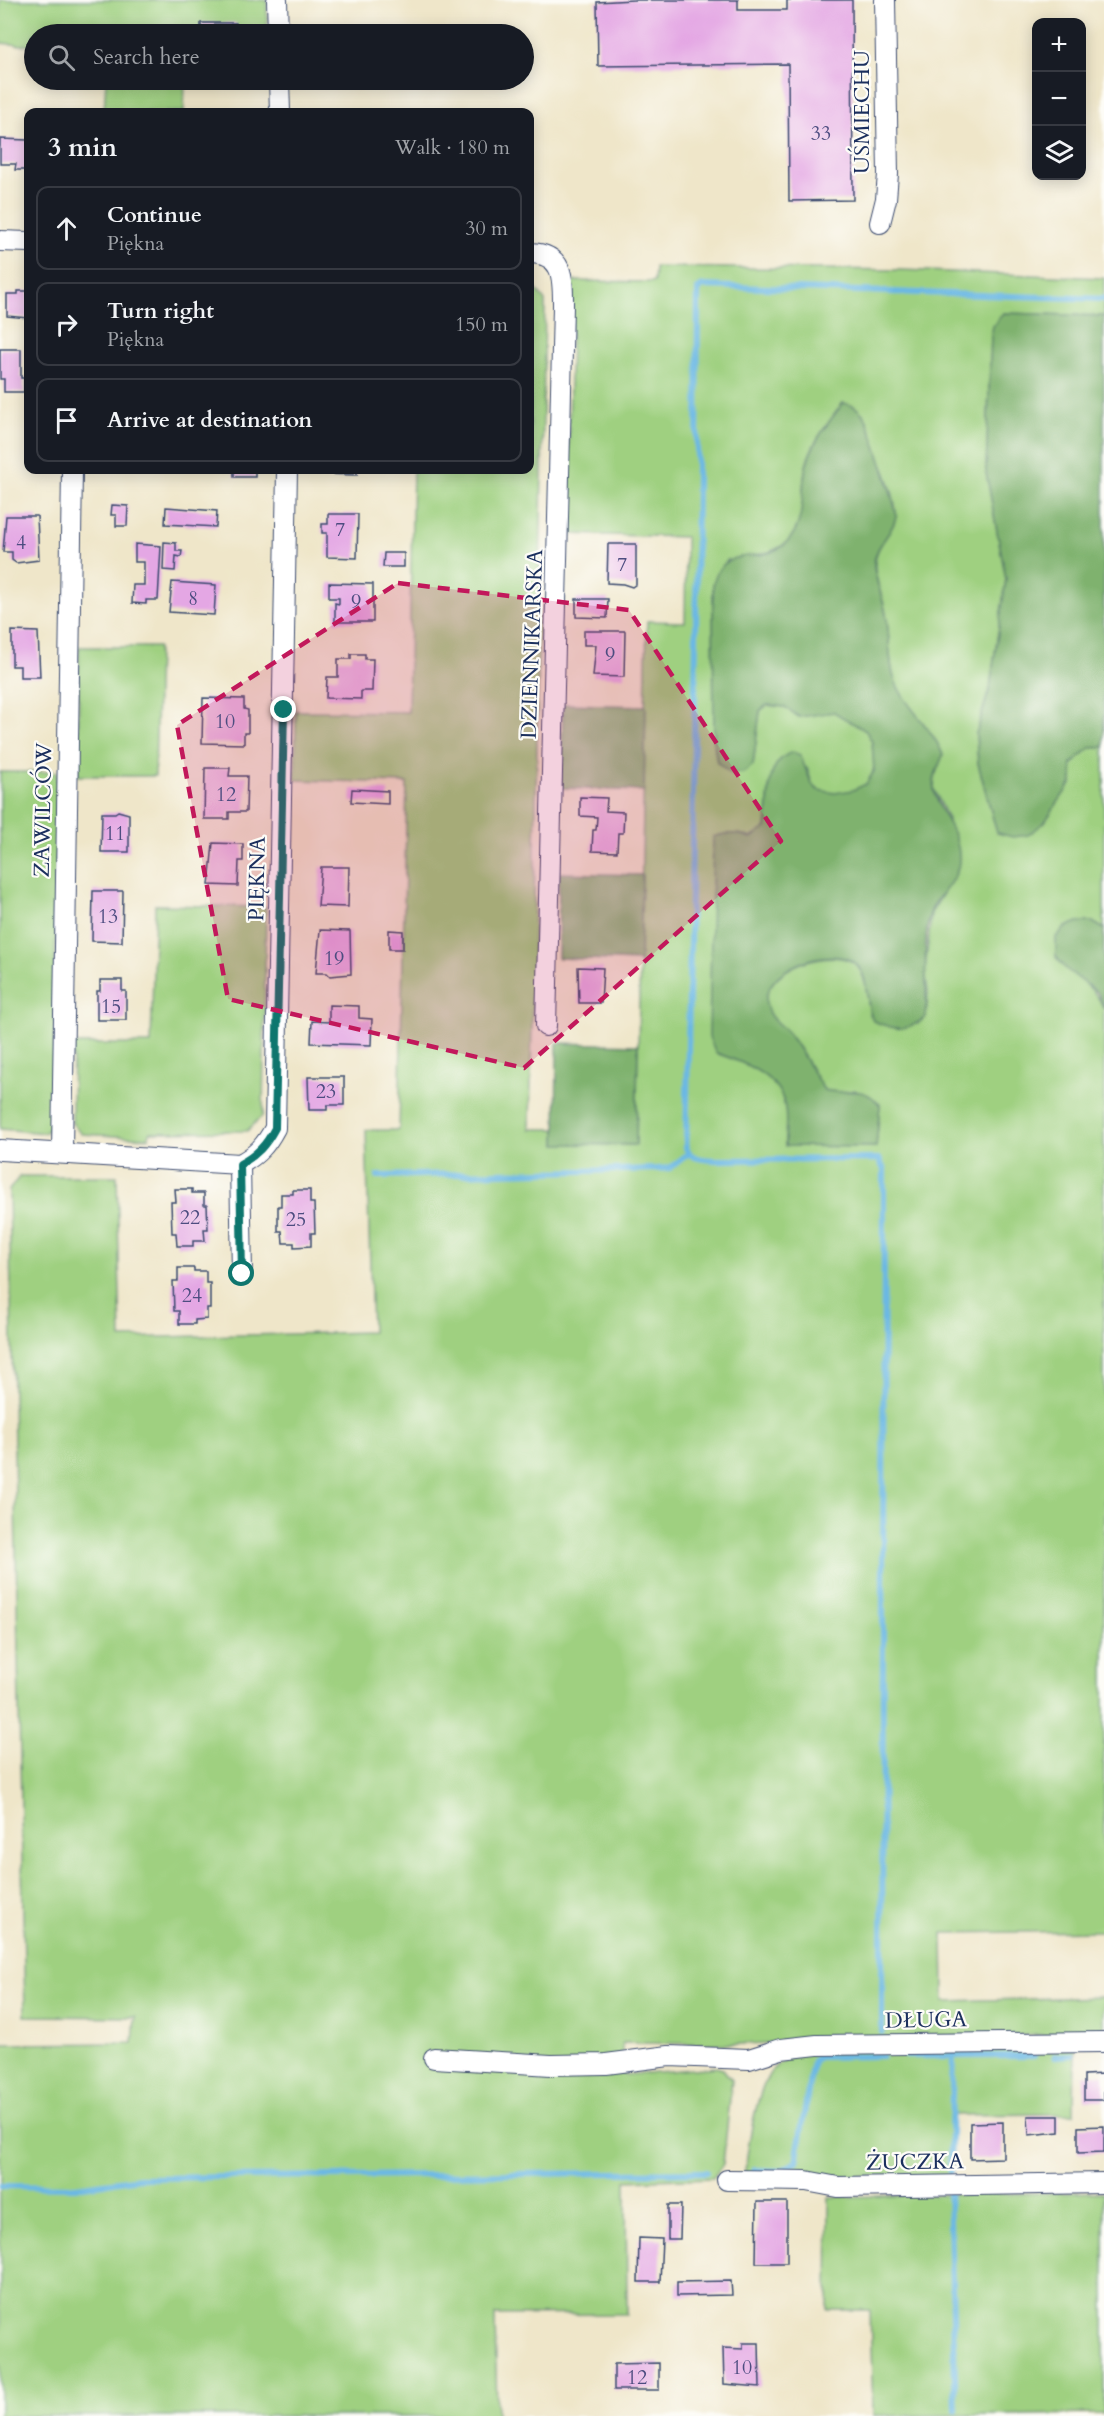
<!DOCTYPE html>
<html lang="en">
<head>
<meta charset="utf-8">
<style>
  body { margin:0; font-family:Cardo,serif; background:#20242c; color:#f1f3f6 }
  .controls { position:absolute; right:18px; top:18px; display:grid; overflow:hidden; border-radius:12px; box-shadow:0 3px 15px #0003 }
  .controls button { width:54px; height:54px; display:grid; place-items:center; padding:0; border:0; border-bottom:2px solid #363941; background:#171b24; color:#f1f3f6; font:30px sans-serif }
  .stop { position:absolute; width:18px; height:18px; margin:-14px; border:4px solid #0f766e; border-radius:50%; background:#fff }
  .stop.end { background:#0f766e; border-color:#fff; box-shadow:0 2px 6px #0008 }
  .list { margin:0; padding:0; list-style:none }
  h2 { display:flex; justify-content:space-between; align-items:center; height:78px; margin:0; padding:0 24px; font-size:26px }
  h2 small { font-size:20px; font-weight:400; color:#9ea1a6 }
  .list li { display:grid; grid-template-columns:39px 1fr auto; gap:18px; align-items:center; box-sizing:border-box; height:84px; margin:0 12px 12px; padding:0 12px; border:2px solid #363941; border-radius:12px }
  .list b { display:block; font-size:22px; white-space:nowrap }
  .list p { margin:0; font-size:20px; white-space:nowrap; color:#9ea1a6 }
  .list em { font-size:20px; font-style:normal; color:#9ea1a6 }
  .icon { flex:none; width:33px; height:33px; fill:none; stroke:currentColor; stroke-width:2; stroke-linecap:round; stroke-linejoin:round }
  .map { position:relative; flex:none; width:1104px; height:2416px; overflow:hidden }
  .search { position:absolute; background:#171b24; box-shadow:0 3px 15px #0003; left:24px; top:24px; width:510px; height:66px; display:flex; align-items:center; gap:15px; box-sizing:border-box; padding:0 21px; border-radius:33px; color:#9ea1a6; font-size:22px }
  .panel { position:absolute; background:#171b24; box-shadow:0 3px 15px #0003; left:24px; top:108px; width:510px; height:366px; border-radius:12px }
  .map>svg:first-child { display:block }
  .green { fill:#9fd080; stroke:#5d806f; stroke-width:1.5; fill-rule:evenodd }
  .forest { fill:#7fb26e; stroke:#4d7066; stroke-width:1.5 }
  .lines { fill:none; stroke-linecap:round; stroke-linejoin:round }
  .stream { stroke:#6ab8e4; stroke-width:6 }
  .building { fill:#e4a7e4 }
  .minor-casing { stroke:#3b4a6e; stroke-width:22 }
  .minor { stroke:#fff; stroke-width:20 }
  .route { stroke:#0f766e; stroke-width:8 }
  .marked { fill:#c2185b; fill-opacity:0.2; stroke:#c2185b; stroke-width:4.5; stroke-dasharray:12 8; stroke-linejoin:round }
  .labels { text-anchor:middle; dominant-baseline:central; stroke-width:4.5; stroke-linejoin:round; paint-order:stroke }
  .number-label { font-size:20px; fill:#4d4d80 }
  .street-label { font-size:22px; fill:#1b2f5e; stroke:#fdfcf7 }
</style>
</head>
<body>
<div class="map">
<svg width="1104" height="2416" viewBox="0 0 1104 2416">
  <rect width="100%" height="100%" fill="#fdfcf7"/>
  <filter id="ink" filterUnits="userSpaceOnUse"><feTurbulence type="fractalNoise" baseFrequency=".0167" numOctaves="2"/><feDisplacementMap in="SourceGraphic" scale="12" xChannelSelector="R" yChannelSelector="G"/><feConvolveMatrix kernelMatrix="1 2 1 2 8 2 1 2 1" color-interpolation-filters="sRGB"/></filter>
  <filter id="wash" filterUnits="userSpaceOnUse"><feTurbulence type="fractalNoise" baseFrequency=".008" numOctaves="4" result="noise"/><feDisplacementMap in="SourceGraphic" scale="24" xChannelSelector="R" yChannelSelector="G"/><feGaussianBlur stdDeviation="1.35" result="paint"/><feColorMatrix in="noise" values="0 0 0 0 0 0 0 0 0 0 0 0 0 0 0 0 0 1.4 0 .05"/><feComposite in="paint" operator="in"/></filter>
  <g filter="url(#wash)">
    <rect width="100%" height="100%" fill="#efe6c9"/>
    <g class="green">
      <path d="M0,0H267V34H34V46L0,43Z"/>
      <path d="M106,80H266H185L184,112H104Z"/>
      <path d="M655,267L901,270L1104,278V316L1003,313L991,336L986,472L1006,579L990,687L976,734L978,763L997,833L1061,797L1072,783V765L1090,748L1104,747V929L1092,922L1056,957C1073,979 1095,983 1104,1010V1931L943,1933L944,2001L1104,1997V2033L740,2044L622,2043L623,2075L716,2067L723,2069L732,2080L723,2164L713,2178L626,2181L627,2314L495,2315L497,2416H0V2044L133,2043L135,2017L25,2016L9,1190L20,1176H117L121,1338L372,1332L366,1130H399L407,783L295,780L296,711L408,712L413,470H530V282L545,301L530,1129H556V1144L636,1145L647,621L685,622L686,537L567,534L572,281L654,282ZM843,403L854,406C869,439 892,475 896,512C898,527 874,543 875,566C875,581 884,599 886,615C890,635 888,658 894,678C905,708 931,726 943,755L935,775L934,789L948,819L947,887L931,913L925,971L928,992L926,1017L917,1024L870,1015C867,1000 867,977 857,966C839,944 759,966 766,1007C768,1017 780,1025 787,1032C801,1048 812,1072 824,1090L838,1093L855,1090L880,1104L876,1147L785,1146C785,1134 787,1120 785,1108C781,1076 743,1062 716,1053L740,834L751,839L766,828L769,787L807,768C809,773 810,780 813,785C823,798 855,794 866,784C878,773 876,743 866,731C859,722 845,717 834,711L799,717L785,707L767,705L760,711L753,765L717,763L714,743L713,583L727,560C754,557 791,553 800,522C805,504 801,484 806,466C811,443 829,422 843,403Z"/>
      <path d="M79,647H158L155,776H78Z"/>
      <path d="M0,772H57L54,1123L45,1133L0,1129Z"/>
      <path d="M155,905L266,907L263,1115L247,1131L150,1132L149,1138L81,1134L72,1123L73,1044H151Z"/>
      <path d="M1075,2048L1074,2114L950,2115L949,2176L744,2177C748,2149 755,2089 774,2068C783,2058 798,2054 811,2050Z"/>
      <path d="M1104,2192V2414L873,2416L870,2310H828L829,2197Z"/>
    </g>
    <g class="forest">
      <path d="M1003,313L1104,316V747L1090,748L1072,764V782L1044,823L1028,835L1013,837L997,833L978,763L976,734L990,687L1006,579L986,472L991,336L993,326Z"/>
      <path d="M843,403C853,405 859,408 865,417C870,425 898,510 896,517C892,536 874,545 874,566C875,581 884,599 886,615C890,636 888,658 894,678C905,708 932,726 943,755C939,766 932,778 934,790C940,818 965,837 958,868C954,884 937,896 931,911C921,940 928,986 926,1017C905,1033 895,1030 873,1021C865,1005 870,977 856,964C833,943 757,969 767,1008C769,1018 780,1025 787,1032C801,1049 812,1072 824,1090C848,1096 862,1083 880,1105L876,1147L785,1146C785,1134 787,1120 785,1108C781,1076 743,1062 716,1053L709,1037L713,837C727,832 738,833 751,838L766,828C771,802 762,762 793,752L800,755L812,784L818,790L835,793L853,790L866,784L874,771L872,742L866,731L834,712L799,717L785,707L767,705L760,711L753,765L743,773H730L717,762L714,743L713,583C726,540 762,568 787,542C807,521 800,492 806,467C811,444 829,422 843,403Z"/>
      <path d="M563,704L646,706L644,791L561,788Z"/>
      <path d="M559,873L642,875L640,961L558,958Z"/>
      <path d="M1078,922H1093L1104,929V1010L1098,993L1066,969L1056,957V937L1066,927Z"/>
      <path d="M557,1043L638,1045L636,1145L556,1144Z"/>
    </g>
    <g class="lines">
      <g class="stream">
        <path d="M378,1176L658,1169L670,1168L688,1154"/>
        <path d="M882,2032L884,1170L879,1159L716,1160C704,1159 691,1160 686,1148L696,640L698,289L703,286L1104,299"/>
        <path d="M906,2056H1034"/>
        <path d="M1055,2056L1072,2055"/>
        <path d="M754,2170L781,2171L796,2162L813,2061L819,2057L882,2056"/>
        <path d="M950,2172L953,2054"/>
        <path d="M0,2186L76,2187L140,2178L706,2172"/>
        <path d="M949,2190L956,2410"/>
      </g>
    </g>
    <g id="blocks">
      <g class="building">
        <path d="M633,0H738V10H787V0H852L853,200L789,201L788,64L598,66L597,2Z"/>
        <rect x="201" y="23" width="35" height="11"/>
        <path d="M0,139L28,140L27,170H15L16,164H0Z"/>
        <path d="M18,291H28V318L7,316V294H18Z"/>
        <path d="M0,349H21V378H24V392H4V379H0Z"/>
        <rect x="234" y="470" width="21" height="7"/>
        <path d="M323,470H357V475L323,474Z"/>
        <path d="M112,505L128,506L127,526H116V515H111Z"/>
        <path d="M166,507L217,511L216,527L165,524Z"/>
        <path d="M328,514H358L357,558L327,557V533H322V524H328Z"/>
        <path d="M6,516H37L39,560L16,563L12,560V552H3Z"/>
        <path d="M164,542L176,543V551H182L181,557L176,556L175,571L163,570Z"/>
        <path d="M135,544L161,546L158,600H146V604L132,603L133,585H144V562H135Z"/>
        <path d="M608,544H636V584L632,587L623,584L607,583Z"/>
        <path d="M384,553H404V567H383Z"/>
        <path d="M172,582L216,585L214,615L169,612Z"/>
        <path d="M329,583L373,584V622H335V603L339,604V598H329Z"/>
        <path d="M576,599H608L607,618L576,617Z"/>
        <path d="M12,631L38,632L40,677H20V666H12Z"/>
        <path d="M584,631H625L624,677L593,676L596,645H584Z"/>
        <path d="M351,654H365V659H373L372,691H361V699L326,698L327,677H338V659H351Z"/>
        <path d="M203,698L244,699V709L248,710V733H244V744L202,743Z"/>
        <path d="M205,768H230L229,776H247L246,812H229V819H204Z"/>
        <path d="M352,789L388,791V804L351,802Z"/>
        <path d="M580,797L607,798L606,811L624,812L623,833H618L617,852L592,851L593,830H596L597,817L580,816Z"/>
        <path d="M118,811L129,814V852H101L102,813H115Z"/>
        <path d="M213,843L243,844V861H239L238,886L209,885Z"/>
        <path d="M321,867H349L348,907L318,906Z"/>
        <path d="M93,891H123L122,942L92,941Z"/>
        <path d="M320,930L350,931L351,974L330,976L327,973H316Z"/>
        <path d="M389,930L403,931V949H389Z"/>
        <path d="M578,967L603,968L601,1003H579Z"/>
        <path d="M100,980H122V991H126V1020H97V991H100Z"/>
        <path d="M329,1005L359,1006V1018L372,1019L371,1045L311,1043L312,1021L329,1022Z"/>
        <path d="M308,1077H344V1105H327V1110H309Z"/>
        <path d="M175,1189H192V1193H204V1205H207L208,1229H204L205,1241H193V1246H177L176,1233H172L171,1202H176Z"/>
        <path d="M293,1190H310V1203H314L315,1233H311V1246L294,1247V1243H283L282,1231H278V1206H281V1194H293Z"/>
        <path d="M178,1268H194V1271H206V1283H210V1308H207V1319L195,1320V1324H179V1311H174L173,1281H178Z"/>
        <path d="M1104,2074V2100H1084V2075Z"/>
        <path d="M1028,2116H1059V2132L1029,2135Z"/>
        <path d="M1003,2122V2158L970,2159V2123Z"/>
        <path d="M1104,2126V2152L1078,2153V2127Z"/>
        <path d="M757,2202H787V2263H756Z"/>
        <path d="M668,2205H681L680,2239H668Z"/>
        <path d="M639,2238L662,2239L660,2282H638Z"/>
        <path d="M731,2281L732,2295L677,2296V2282Z"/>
        <path d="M743,2343H759L760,2387L724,2384L723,2348L743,2349Z"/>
        <path d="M659,2363V2390H614V2364Z"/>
      </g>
    </g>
  </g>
  <g filter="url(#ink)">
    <use href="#blocks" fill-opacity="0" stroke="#3b4a6e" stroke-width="1.5"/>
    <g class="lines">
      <defs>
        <g id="minor">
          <path d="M277,0L278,34"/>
          <path d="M279,80L280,112"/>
          <path d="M880,223L886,199L888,174L885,0"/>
          <path d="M0,241L28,242"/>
          <path d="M530,253C564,254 563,278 563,306L546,1026"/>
          <path d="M0,1150L240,1164"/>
          <path d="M62,1152L72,470"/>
          <path d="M240,1164C257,1155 266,1145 275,1128L287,470"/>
          <path d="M240,1164L242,1274"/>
          <path d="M434,2058L551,2065L606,2064L669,2056L749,2059L781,2049L817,2045L1104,2042"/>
          <path d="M727,2180L806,2181L838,2187L1104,2183"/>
        </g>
      </defs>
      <use href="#minor" class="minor-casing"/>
      <use href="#minor" class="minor"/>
    </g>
  </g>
  <g class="lines" filter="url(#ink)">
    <path class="route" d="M242,1274L240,1164C257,1155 266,1145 275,1128L284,710"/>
  </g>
  <path class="marked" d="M398,583L629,610L781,841L524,1068L228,999L177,725Z"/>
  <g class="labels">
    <g class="number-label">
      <text x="821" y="133">33</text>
      <text x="340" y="529">7</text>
      <text x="21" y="542">4</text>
      <text x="622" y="564">7</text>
      <text x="193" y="598">8</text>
      <text x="356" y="601">9</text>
      <text x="610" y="654">9</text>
      <text x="225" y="721">10</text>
      <text x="226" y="794">12</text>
      <text x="115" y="833">11</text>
      <text x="108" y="916">13</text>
      <text x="334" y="958">19</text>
      <text x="111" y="1006">15</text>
      <text x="326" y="1091">23</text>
      <text x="190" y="1217">22</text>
      <text x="296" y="1219">25</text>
      <text x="192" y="1295">24</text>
      <text x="742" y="2367">10</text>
      <text x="637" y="2377">12</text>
    </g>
    <g class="street-label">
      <text transform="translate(862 112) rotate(-90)">UŚMIECHU</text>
      <text transform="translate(532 644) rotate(-88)">DZIENNIKARSKA</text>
      <text transform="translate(43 810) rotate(-89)">ZAWILCÓW</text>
      <text transform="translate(257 879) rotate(-89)">PIĘKNA</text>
      <text transform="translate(926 2020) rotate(-1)">DŁUGA</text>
      <text transform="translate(915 2162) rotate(-1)">ŻUCZKA</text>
    </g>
  </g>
</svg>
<div class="controls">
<button>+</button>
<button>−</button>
<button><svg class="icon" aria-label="layers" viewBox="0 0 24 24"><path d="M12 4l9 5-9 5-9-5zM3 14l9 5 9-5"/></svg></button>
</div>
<div class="stop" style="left:242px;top:1274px"></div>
<div class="stop end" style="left:284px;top:710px"></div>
<div class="search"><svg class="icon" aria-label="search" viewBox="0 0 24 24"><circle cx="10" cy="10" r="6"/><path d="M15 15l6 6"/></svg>Search here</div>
<section class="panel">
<h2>3 min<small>Walk · 180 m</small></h2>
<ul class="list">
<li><svg class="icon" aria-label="ahead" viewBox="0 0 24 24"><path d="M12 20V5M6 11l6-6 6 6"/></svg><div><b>Continue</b><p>Piękna</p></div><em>30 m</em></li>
<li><svg class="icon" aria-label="right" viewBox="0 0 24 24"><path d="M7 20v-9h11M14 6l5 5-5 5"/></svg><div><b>Turn right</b><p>Piękna</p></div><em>150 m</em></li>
<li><svg class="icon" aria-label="arrive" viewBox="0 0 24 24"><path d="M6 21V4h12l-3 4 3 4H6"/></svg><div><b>Arrive at destination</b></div></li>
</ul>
</section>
</div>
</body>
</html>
